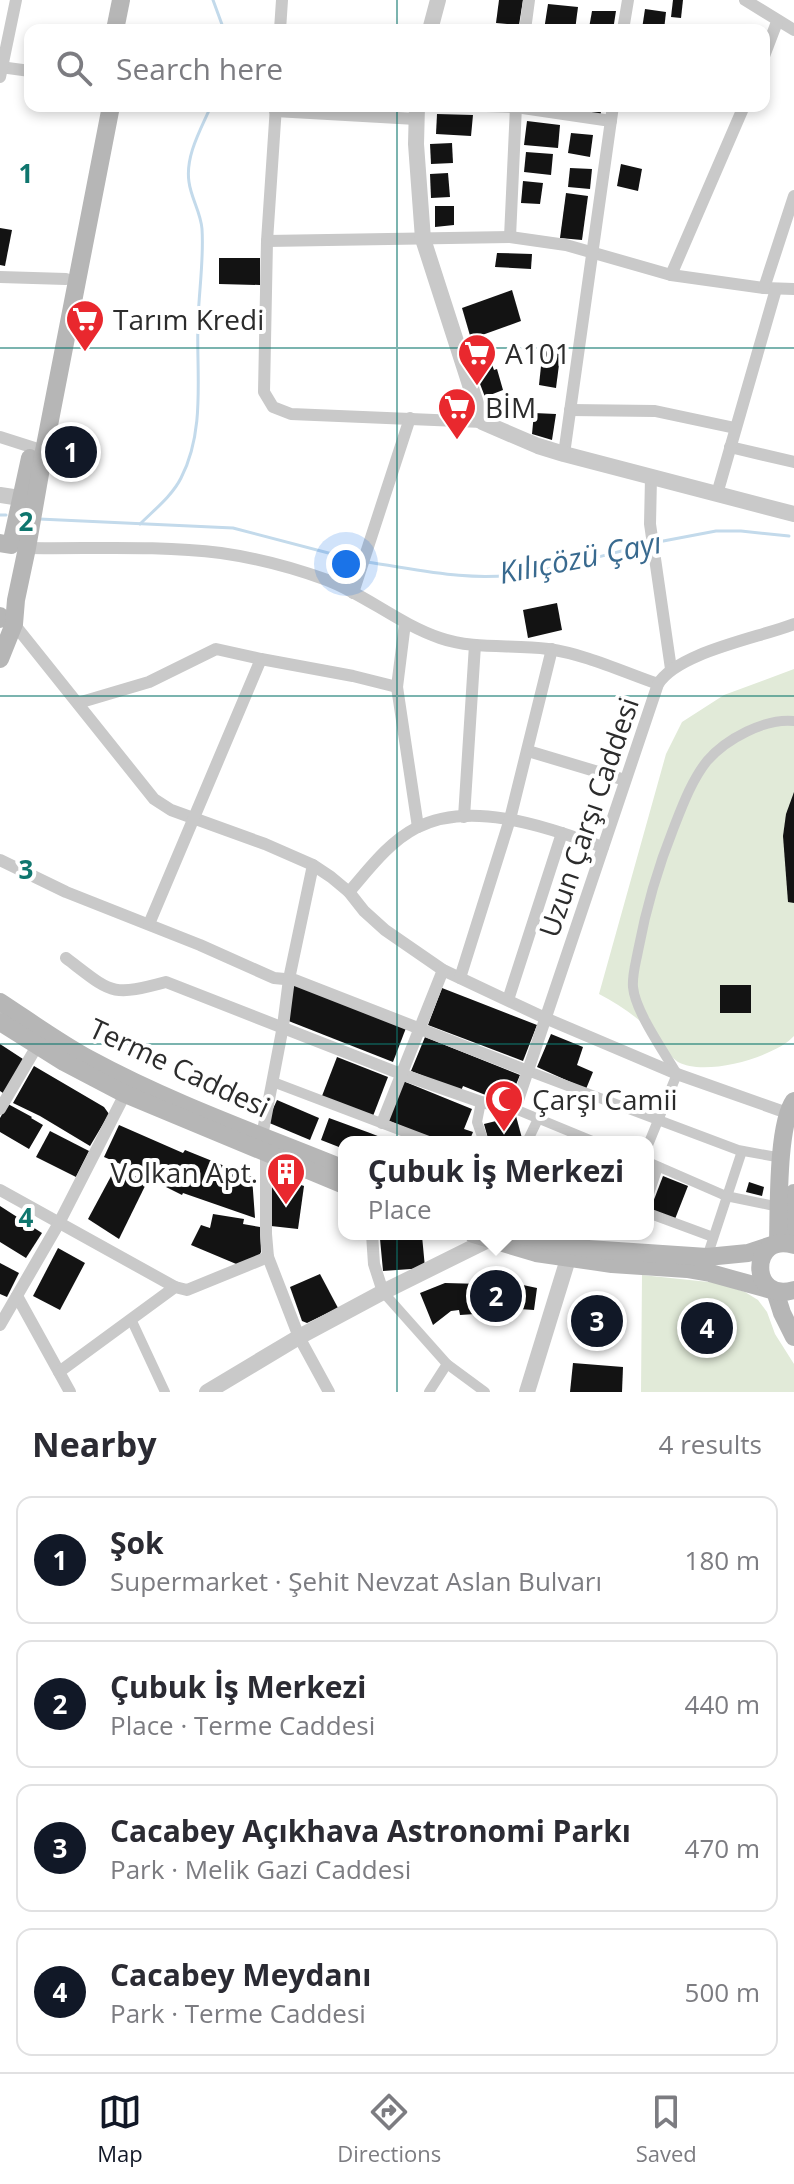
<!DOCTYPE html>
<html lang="en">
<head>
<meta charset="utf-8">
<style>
  body { margin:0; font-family:"Open Sans",sans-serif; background:#f7f7f7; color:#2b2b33 }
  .you { position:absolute; left:346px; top:564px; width:28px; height:28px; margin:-20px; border:6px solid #fff; border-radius:50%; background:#1a73e8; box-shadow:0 0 0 12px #1a73e833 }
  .badge { display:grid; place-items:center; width:52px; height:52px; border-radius:50%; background:#111827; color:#fff; font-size:26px; font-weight:700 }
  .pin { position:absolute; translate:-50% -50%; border:4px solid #fff; box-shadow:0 2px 8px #0006 }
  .popup { position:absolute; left:338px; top:1136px; width:316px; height:104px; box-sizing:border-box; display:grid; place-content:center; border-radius:16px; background:#fff; filter:drop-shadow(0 2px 6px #0005); font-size:26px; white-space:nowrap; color:#7c7c81 }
  .popup b { font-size:30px; color:#2b2b33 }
  .popup::after { content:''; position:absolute; left:50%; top:100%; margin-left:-16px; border:16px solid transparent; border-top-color:#fff }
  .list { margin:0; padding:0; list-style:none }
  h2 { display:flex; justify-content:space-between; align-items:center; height:104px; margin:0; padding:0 32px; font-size:34px }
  h2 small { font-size:26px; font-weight:400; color:#7c7c81 }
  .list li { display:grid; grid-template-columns:52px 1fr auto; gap:24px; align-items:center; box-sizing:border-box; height:128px; margin:0 16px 16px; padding:0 16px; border:2px solid #e1e1e2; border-radius:16px }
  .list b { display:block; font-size:30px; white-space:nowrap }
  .list p { margin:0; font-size:26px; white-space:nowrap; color:#7c7c81 }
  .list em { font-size:26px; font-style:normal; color:#7c7c81 }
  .icon { flex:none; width:44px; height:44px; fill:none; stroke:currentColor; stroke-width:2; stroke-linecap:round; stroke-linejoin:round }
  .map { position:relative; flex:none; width:794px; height:1392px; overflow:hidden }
  .search { position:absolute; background:#fff; box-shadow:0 4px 12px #0003; left:24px; right:24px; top:24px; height:88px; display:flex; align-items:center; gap:20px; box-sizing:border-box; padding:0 28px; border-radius:16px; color:#7c7c81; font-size:30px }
  .sheet { height:680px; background:#fff }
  nav { display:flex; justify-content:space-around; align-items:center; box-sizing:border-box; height:112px; border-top:2px solid #e1e1e2; background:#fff; font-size:22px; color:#7c7c81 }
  nav a { display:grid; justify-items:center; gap:4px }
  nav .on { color:#111827 }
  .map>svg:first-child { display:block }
  .green { fill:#e1ead8 }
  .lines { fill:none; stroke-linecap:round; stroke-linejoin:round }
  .stream { stroke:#c3daeb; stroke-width:3 }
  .building { fill:#131313 }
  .pedestrian { stroke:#c9c9c9; stroke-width:10 }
  .minor { stroke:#c9c9c9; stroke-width:12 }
  .tertiary { stroke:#c9c9c9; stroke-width:16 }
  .secondary { stroke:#b6b6b6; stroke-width:18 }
  .grid { fill:none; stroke:#0f766e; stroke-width:2; stroke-opacity:0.55 }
  .labels { text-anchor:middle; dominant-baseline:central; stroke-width:8; stroke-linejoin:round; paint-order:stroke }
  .poi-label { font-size:28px; fill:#2c2c2c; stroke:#fff; text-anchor:start }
  .street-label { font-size:28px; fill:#2c2c2c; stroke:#fff }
  .water-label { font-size:30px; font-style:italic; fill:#396a8f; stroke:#fff }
  .grid-label { font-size:26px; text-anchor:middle; font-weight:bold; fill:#0f766e; stroke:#fff; stroke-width:8; stroke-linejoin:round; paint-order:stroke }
</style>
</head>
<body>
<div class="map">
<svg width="794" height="1392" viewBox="0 0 794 1392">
  <rect width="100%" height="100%" fill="#fff"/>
  <g class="green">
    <path d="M794,669V1036C775,1057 705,1077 678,1062C665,1053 657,1036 645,1025C631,1013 615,1002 599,994L666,754L682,722L724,695Z"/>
    <path d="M642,1275L718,1283L745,1292L758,1300L767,1312L775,1334L794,1364V1392H641Z"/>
    <circle cx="597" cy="1318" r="25"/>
  </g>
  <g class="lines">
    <g class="stream">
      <path d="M213,0L224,30"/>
      <path d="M0,515H6"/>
      <path d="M39,519L233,528L359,561"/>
      <path d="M140,524C154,510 172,496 181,478C206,430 196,372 198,321C199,290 204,259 202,229C201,213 191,198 189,182C185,156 201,129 211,106"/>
      <path d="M658,542L716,531H741L789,536"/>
      <path d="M366,562C416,569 469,582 519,574C562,568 607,554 650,544"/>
    </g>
  </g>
  <g class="building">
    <path d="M499,0H523L519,25L496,23Z"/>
    <path d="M673,0H683L681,18L671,17Z"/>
    <path d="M548,4L578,7L575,30H544Z"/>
    <path d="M645,9L666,12L664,30L642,29Z"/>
    <path d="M592,11H616L613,30L589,28Z"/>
    <path d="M572,106H602L600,117L571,113Z"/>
    <path d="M437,114L473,115L471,136L436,134Z"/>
    <path d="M527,121L560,125L558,148L524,145Z"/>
    <path d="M571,133L593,135L590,157L568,153Z"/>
    <path d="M452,143L453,163L431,164L430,144Z"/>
    <path d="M526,152L553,154L551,175L524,172Z"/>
    <path d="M621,164L642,169L638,191L617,186Z"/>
    <path d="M570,168L592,169L590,189L568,187Z"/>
    <path d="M448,173L450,197L431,198L430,174Z"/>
    <path d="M523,181L543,183L540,204L521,203Z"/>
    <path d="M566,193L588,196L582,240L560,238Z"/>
    <path d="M435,206H454V225L435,227Z"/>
    <path d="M0,228L12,230L5,266L0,265Z"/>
    <path d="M497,253L532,254L531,269L495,267Z"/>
    <path d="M219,258H260V285L219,284Z"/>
    <path d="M512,290L521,321L471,339L462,308Z"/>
    <path d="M543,347L561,349L556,388L539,385Z"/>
    <path d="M486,348L494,370L497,369L503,390L485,397L469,355Z"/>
    <path d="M534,413L556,414L552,440L532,434Z"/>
    <path d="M557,603L562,630L528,638L523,610Z"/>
    <path d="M794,792V903L788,902L783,836L786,814Z"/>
    <path d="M292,984L406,1028L393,1062L286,1020Z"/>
    <rect x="720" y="985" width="31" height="28"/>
    <path d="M442,988L537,1025L523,1061L428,1025Z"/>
    <path d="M551,1034L583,1047L577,1065L593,1072L586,1089L537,1067Z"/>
    <path d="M425,1037L520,1075L508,1104L463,1086L461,1091L411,1071Z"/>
    <path d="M0,1044L26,1061L6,1095L0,1091Z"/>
    <path d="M337,1057L388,1077L373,1116L322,1096Z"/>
    <path d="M34,1066L104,1107L109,1114L90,1146L40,1116L13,1103Z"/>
    <path d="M403,1081L472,1109L464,1129L473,1132L469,1142H440L387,1120Z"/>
    <path d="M277,1100L319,1118L310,1140L267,1122Z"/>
    <path d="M8,1104L32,1117L31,1118L43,1125L29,1149L0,1132V1118Z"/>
    <path d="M516,1116L523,1142H489L484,1124Z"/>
    <path d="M329,1118L370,1133L393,1142H344V1149L321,1140Z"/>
    <path d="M119,1125L183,1153L185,1150L252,1177L255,1218L183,1193L182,1195L148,1178L151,1173L146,1171L144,1174L104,1157Z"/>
    <path d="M50,1131L89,1151L76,1177L36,1157Z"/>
    <path d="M116,1167L147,1182L119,1239L88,1219Z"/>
    <path d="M663,1176L688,1186L675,1219L650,1210Z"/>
    <path d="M271,1177L281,1178L304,1186L298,1229L271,1226Z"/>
    <path d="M749,1182L764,1187L762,1196L746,1192Z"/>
    <path d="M0,1206L42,1233L26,1258L0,1242Z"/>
    <path d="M213,1214L244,1219L243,1224L260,1227L261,1252L258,1258L241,1266L191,1245L201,1225L210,1228Z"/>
    <path d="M422,1236L425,1268L383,1271L380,1239Z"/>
    <path d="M58,1248L85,1263L60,1310L33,1296Z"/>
    <path d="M0,1263L19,1273L7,1297L0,1294Z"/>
    <path d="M320,1274L338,1308L307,1323L302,1321L290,1287Z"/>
    <path d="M445,1283L523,1285L537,1288L534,1310L473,1306L475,1314L460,1315L459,1310L451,1311L433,1325L420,1293Z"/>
    <path d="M573,1363L623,1367L622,1392H570Z"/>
  </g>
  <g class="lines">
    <g class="pedestrian">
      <path d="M528,1071L738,1150L782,1158"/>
      <path d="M273,1082L431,1142"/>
      <path d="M481,1102L477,1122L484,1142"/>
      <path d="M515,1109L595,1142"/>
      <path d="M527,1142L538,1119"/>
      <path d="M648,1145L677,1074C664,1052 635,1011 633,987C632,975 636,962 638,951C646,908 658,867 674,827C683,804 692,780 707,761C726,739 765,718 794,721"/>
      <path d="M648,1162L726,1196L779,1207"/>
      <path d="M648,1197L658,1167"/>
      <path d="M648,1213L713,1237"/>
      <path d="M707,1257L742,1151"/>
      <path d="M383,1292L447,1364L485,1392"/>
      <path d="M131,1319L165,1392"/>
      <path d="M429,1392L447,1364"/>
    </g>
    <g class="minor">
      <path d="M745,0L794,30"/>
      <path d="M280,30L282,0"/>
      <path d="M525,30L529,0"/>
      <path d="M623,30L628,0"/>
      <path d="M764,56L777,22"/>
      <path d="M0,67L30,71"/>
      <path d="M0,77L16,0"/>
      <path d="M276,106L267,241L264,392L273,407L291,414L482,422"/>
      <path d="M486,106L516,107L611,121"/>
      <path d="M275,111L416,119"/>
      <path d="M510,237L516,106"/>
      <path d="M267,241L510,237L566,245L671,275L764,288L794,289"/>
      <path d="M671,275L744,106"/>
      <path d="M0,277L66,279"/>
      <path d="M764,288L794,196"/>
      <path d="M570,410L655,411L735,428"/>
      <path d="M0,437L44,451"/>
      <path d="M730,447L794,462"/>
      <path d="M564,454L613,106"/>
      <path d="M651,478L650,524L671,669"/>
      <path d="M717,494L776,289"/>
      <path d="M27,548C91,549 157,545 221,553C256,558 294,568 327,580C366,595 399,624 440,638C474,650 513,644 548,649C585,654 623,672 658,684"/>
      <path d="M353,593L410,418"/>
      <path d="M405,623L397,687L418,827"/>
      <path d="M14,624L154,799L171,810L265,844L313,865L331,877L349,892L364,911L385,930L443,970L545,1018L677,1074L793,1115"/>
      <path d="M78,703L149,682L216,649L261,659"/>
      <path d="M528,751L625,780"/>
      <path d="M464,817L475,645"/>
      <path d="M0,860L66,892L200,945L274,978L295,980L528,1071"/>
      <path d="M349,892C369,869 389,842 416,828C472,799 548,828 603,847"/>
      <path d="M149,924L261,659L353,676L397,687"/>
      <path d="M66,958C112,993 110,997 166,982L401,1074L481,1102L515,1109L658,684C678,652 758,638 794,624"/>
      <path d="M460,978L510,819L552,649"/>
      <path d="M508,1000L562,833"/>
      <path d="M0,1109L37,1046"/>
      <path d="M382,1123L443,970"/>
      <path d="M262,1136L283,1026L289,979L313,865"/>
      <path d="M266,1154V1234L268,1257L299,1337L329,1392"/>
      <path d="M0,1190L175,1287"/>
      <path d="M372,1234L374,1264L383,1292"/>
      <path d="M17,1296L70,1392"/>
      <path d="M0,1325L59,1223L125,1094"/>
      <path d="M59,1372L175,1287L187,1290L268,1257"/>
    </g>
    <g class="tertiary">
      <path d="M430,30L438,0"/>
      <path d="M417,106L416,144L423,239L482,422L538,446L564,454L794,514"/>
      <path d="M0,495L33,500"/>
      <path d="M207,1392L299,1337L383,1292L488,1240"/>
      <path d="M527,1392L568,1259"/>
    </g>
    <g class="secondary">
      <path d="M115,30L121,0"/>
      <path d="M0,543L11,545L30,458"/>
      <path d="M0,616V619"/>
      <path d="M0,659L14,624L16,600L27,548L44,451L111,106"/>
      <path d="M0,1002C29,1021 58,1042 89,1059C170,1103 258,1134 344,1169"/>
      <path d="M0,1022L64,1062L125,1094L344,1185"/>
      <path d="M794,1193L792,1243L794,1244"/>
      <path d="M473,1234L536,1253L612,1264L687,1269L710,1273L775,1291L782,1313L794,1337"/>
      <path d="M515,1234L588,1249L707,1257L748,1253L778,1243C779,1210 777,1125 794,1101"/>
      <path d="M794,1245C749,1231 749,1304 794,1290"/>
    </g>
  </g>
  <path class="grid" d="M397,0V30M397,106V1392M0,348H794M0,696H794M0,1044H794"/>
  <defs>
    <symbol id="supermarket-pin" viewBox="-11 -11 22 30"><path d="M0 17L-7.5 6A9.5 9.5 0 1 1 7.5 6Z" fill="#e9282e" stroke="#fff"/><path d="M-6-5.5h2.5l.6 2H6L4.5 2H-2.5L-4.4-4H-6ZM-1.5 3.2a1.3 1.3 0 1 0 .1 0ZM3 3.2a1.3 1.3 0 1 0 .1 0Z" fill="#fff"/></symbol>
    <symbol id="mosque-pin" viewBox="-11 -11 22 30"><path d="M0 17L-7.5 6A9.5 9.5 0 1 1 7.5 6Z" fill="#e9282e" stroke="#fff"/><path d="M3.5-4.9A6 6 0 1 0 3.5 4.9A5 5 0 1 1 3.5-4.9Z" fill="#fff"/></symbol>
    <symbol id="building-pin" viewBox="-11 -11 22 30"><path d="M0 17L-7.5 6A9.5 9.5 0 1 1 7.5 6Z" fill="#e9282e" stroke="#fff"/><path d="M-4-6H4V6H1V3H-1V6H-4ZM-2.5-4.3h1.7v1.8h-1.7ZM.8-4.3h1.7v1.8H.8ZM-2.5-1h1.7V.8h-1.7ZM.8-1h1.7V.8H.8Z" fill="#fff"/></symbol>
  </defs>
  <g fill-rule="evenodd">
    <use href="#supermarket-pin" x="63" y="297" width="44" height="60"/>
    <use href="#supermarket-pin" x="455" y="331" width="44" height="60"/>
    <use href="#supermarket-pin" x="435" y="385" width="44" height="60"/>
    <use href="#mosque-pin" x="482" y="1077" width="44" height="60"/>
    <use href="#building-pin" x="264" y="1150" width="44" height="60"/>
  </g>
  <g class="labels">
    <g class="poi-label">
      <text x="113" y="319">Tarım Kredi</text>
      <text x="505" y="353">A101</text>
      <text x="485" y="407">BİM</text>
      <text x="532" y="1099">Çarşı Camii</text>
      <text x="258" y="1172" text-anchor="end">Volkan Apt.</text>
    </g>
    <g class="street-label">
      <text transform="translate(588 817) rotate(-71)">Uzun Çarşı Caddesi</text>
      <text transform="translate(180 1067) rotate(25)">Terme Caddesi</text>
    </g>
    <g class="water-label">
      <text transform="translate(580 557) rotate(-11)">Kılıçözü Çayı</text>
    </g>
  </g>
  <g class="grid-label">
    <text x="26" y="183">1</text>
    <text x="26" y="531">2</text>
    <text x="26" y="879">3</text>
    <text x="26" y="1227">4</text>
  </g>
</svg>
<div class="you"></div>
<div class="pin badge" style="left:71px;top:452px">1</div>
<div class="pin badge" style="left:496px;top:1296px">2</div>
<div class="popup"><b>Çubuk İş Merkezi</b>Place</div>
<div class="pin badge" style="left:597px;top:1321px">3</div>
<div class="pin badge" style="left:707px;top:1328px">4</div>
<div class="search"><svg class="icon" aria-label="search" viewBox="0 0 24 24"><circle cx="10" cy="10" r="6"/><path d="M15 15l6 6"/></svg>Search here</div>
</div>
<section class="sheet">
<h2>Nearby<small>4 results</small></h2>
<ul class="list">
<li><span class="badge">1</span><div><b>Şok</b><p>Supermarket · Şehit Nevzat Aslan Bulvarı</p></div><em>180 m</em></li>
<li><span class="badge">2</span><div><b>Çubuk İş Merkezi</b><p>Place · Terme Caddesi</p></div><em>440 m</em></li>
<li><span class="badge">3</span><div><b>Cacabey Açıkhava Astronomi Parkı</b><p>Park · Melik Gazi Caddesi</p></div><em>470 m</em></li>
<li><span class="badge">4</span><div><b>Cacabey Meydanı</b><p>Park · Terme Caddesi</p></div><em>500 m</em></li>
</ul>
</section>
<nav>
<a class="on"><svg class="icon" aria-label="map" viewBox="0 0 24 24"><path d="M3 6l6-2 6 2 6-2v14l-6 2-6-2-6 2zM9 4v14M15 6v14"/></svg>Map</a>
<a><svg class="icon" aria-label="directions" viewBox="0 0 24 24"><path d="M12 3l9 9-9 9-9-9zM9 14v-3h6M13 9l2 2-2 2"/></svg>Directions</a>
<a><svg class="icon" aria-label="saved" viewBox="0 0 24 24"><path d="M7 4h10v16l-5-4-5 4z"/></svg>Saved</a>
</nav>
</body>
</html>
